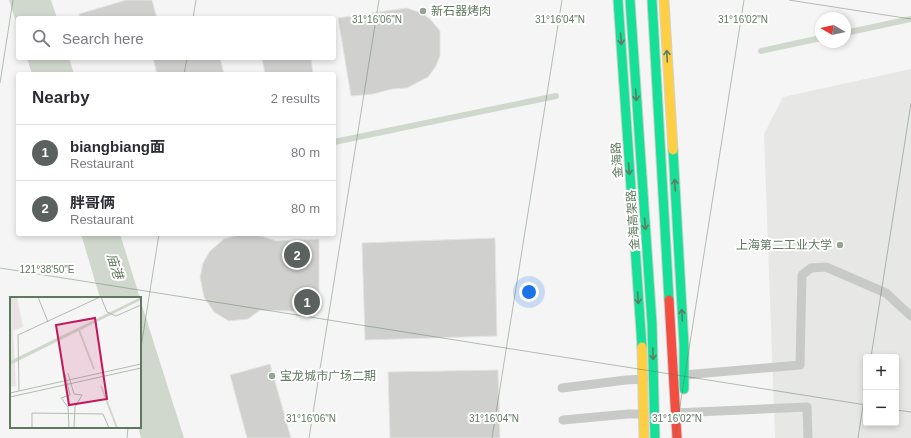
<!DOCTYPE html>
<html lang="en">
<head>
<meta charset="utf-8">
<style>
  body { margin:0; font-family:Helvetica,"Noto Sans SC",sans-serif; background:#f7f7f7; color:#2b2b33 }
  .controls { position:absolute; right:12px; bottom:12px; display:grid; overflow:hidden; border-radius:4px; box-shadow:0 2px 6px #0003 }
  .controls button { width:36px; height:36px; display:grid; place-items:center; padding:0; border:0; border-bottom:1px solid #e1e1e2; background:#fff; color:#2b2b33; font:20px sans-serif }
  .compass { position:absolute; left:815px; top:12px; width:36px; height:36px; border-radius:50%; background:#fff; box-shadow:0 2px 6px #0003; rotate:279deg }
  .you { position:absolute; left:529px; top:292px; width:14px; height:14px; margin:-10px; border:3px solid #fff; border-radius:50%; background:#1a73e8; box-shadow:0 0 0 6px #1a73e833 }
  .badge { display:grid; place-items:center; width:26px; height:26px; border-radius:50%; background:#5a615e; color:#fff; font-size:13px; font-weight:700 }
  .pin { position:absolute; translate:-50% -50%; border:2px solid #fff; box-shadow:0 1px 4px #0006 }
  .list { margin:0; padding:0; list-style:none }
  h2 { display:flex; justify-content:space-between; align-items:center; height:52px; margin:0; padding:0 16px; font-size:17px }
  h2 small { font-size:13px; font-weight:400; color:#7c7c81 }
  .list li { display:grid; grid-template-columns:26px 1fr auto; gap:12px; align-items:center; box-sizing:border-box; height:56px; padding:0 16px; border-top:1px solid #e1e1e2 }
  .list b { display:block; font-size:15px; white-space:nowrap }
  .list p { margin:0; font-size:13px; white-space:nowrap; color:#7c7c81 }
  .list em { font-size:13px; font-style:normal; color:#7c7c81 }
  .icon { flex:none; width:22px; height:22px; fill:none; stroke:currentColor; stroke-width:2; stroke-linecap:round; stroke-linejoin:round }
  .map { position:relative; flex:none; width:911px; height:438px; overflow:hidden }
  .search { position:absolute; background:#fff; box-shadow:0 2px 6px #0003; left:16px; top:16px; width:320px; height:44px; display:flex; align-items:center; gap:10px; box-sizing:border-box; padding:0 14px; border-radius:4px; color:#7c7c81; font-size:15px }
  .panel { position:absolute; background:#fff; box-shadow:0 2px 6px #0003; left:16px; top:72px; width:320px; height:164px; border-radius:4px }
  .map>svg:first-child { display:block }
  .built { fill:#e7e7e5; fill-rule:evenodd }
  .water { fill:#d0d8ce }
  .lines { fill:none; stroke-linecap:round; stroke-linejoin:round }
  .stream { stroke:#d0d8ce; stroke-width:6 }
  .building { fill:#d0d1ce; stroke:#e5e4e4 }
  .fast-casing { stroke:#d1d2d0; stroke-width:11 }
  .slow-casing { stroke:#d1d2d0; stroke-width:11 }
  .lane { stroke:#c8cac8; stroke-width:9 }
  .fast { stroke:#16e098; stroke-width:9 }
  .slow { stroke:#ffcf43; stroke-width:9 }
  .fast-bridge-casing { stroke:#d1d1d0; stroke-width:11; stroke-linecap:butt }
  .jam-bridge-casing { stroke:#d1d1d0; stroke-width:11; stroke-linecap:butt }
  .fast-bridge { stroke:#16e098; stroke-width:9 }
  .jam-bridge { stroke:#f24e42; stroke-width:9 }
  .oneway { stroke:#5a7e61 }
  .ticks { fill:none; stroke:#5e795e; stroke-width:1; stroke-opacity:0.45 }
  .poi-dot { fill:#93a493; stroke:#fff; stroke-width:1.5 }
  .labels { text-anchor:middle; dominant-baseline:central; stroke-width:4; stroke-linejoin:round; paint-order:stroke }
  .poi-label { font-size:12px; fill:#5e795e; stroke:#fff; text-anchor:start }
  .street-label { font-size:12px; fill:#5e795e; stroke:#fff }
  .water-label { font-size:13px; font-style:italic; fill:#637a5d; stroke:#fff }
  .inset-river { fill:none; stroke:#d0d8ce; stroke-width:2 }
  .inset-road { fill:none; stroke:#b0bcb0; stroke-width:1 }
  .view { fill:#c2185b; fill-opacity:0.15; stroke:#c2185b; stroke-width:2 }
  .inset-edge { fill:none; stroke:#5e795e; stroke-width:2 }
  .ticks-label { font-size:10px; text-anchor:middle; fill:#5e795e; stroke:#fff; stroke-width:4; stroke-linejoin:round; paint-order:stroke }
</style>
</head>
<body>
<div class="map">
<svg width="911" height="438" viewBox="0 0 911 438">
  <rect width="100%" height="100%" fill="#f6f5f5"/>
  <path class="built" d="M911,69V438H775L764,134L783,97ZM866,357H896V423H866Z"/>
  <g class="water">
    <path d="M9,0H51L57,18H18V28Z"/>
    <path d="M27,58H69L74,74H32Z"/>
    <path d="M81,234H120L140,298H100Z"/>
    <path d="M140,299L184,438H141L138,427H140Z"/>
  </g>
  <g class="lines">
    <g class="stream">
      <path d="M845,33L911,19"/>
      <path d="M761,51L821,38"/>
      <path d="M334,142L556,96"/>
    </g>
  </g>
  <g class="building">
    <path d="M126,0H152L157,18H80L79,14Z"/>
    <path d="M406,8L422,13L432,21L440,31V56L436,66L428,77L407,88L392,89L373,94L351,96L338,18Z"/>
    <path d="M153,58H220L224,74H157Z"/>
    <path d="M262,58H311L313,74H265Z"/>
    <path d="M242,234L260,236L277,241L319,239V312L260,310L248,319L229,321L214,312L204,297L200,277L203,263L210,251L224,239Z"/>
    <path d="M495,238L497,336L365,340L362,243Z"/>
    <path d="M270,364L291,438H247L230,375Z"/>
    <path d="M498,370L500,438H390L388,372Z"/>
  </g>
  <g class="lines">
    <defs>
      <g id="fast">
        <path d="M618,0L642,347"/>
        <path d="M673,150L684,345V389"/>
      </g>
      <g id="slow">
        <path d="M664,0L673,150"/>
        <path d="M642,347L644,438"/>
      </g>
    </defs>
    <use href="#fast" class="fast-casing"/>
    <use href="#slow" class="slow-casing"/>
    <g class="lane">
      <path d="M684,375L800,365L802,275L811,268L826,267L886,293L911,316"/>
      <path d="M562,388L626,380L644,379"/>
      <path d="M674,413L807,407L808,438"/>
      <path d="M563,420L628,414H643"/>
    </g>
    <use href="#fast" class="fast"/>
    <use href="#slow" class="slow"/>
    <defs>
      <g id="fast-bridge">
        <path d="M630,0L652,324L655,438"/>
        <path d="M652,0L669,300"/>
      </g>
      <path id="jam-bridge" d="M669,300L677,438"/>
    </defs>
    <use href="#fast-bridge" class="fast-bridge-casing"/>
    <use href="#jam-bridge" class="jam-bridge-casing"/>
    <use href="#fast-bridge" class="fast-bridge"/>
    <use href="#jam-bridge" class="jam-bridge"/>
  </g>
  <defs><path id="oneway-shaft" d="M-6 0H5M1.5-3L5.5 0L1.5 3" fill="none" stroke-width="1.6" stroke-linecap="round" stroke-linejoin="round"/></defs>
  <g class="oneway">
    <use href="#oneway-shaft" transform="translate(621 39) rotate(86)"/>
    <use href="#oneway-shaft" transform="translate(667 56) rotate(-93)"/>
    <use href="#oneway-shaft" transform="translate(636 95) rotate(86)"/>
    <use href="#oneway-shaft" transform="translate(629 169) rotate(86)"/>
    <use href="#oneway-shaft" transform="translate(675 185) rotate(-93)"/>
    <use href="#oneway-shaft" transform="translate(645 224) rotate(86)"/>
    <use href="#oneway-shaft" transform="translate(638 298) rotate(86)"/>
    <use href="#oneway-shaft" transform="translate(682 315) rotate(-93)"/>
    <use href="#oneway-shaft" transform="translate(653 354) rotate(88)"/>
  </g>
  <path class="ticks" d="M789,0L911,19M193,18L196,0M184,74L187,58M0,83L13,0M0,268L866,405M140,354L159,234M871,357L911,103M896,410L911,412M127,438L128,427M309,438L379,0M492,438L562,0M675,438L744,0M858,438L866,387"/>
  <g class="poi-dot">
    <circle cx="423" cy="11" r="4"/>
    <circle cx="840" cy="245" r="4"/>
    <circle cx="272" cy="376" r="4"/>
  </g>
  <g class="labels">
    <g class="poi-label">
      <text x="431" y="11">新石器烤肉</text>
      <text x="832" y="245" text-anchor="end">上海第二工业大学</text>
      <text x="280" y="376">宝龙城市广场二期</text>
    </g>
    <g class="street-label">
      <text transform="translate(617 160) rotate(-94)">金海路</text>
      <text transform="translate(633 220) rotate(-94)">金海高架路</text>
    </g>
    <g class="water-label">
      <text transform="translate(115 266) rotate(73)">庙港</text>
    </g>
  </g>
  <g transform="translate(10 297)">
    <rect width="131" height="131" fill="#f6f5f5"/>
    <path d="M0,0H7L13,30L3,34L6,89L0,90Z" fill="#e9e4e3"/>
    <path d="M131,0V3L0,68V64Z" fill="#d0d8ce"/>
    <path class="inset-river" d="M69,33L84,72M91,89L107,131"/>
    <path class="inset-road" d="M28,0L38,25M91,0L97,15L106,19L131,8M58,76L64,97L72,98L65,110L64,131M55,77L60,98L51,101L58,110L59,131M9,94L8,38L90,0M0,96L131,67M0,100L131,71M22,131V116L93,117L99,131"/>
    <path class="view" d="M85,21L97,102L59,108L46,28Z"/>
    <rect width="131" height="131" class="inset-edge"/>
  </g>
  <g class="ticks-label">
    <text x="377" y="23">31°16'06"N</text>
    <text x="560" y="23">31°16'04"N</text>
    <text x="743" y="23">31°16'02"N</text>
    <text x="47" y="273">121°38'50"E</text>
    <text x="311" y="422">31°16'06"N</text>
    <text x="494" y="422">31°16'04"N</text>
    <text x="677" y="422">31°16'02"N</text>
  </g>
</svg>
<div class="controls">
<button>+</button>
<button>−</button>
</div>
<svg class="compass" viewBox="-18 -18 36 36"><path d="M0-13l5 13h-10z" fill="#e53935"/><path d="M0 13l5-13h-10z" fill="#7c7c81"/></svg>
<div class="you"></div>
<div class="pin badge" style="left:307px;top:302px">1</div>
<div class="pin badge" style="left:297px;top:255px">2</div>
<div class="search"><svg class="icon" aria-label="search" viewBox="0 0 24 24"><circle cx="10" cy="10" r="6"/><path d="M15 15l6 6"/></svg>Search here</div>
<section class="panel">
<h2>Nearby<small>2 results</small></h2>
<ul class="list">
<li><span class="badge">1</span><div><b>biangbiang面</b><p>Restaurant</p></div><em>80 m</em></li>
<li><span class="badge">2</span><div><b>胖哥俩</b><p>Restaurant</p></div><em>80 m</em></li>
</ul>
</section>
</div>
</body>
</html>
